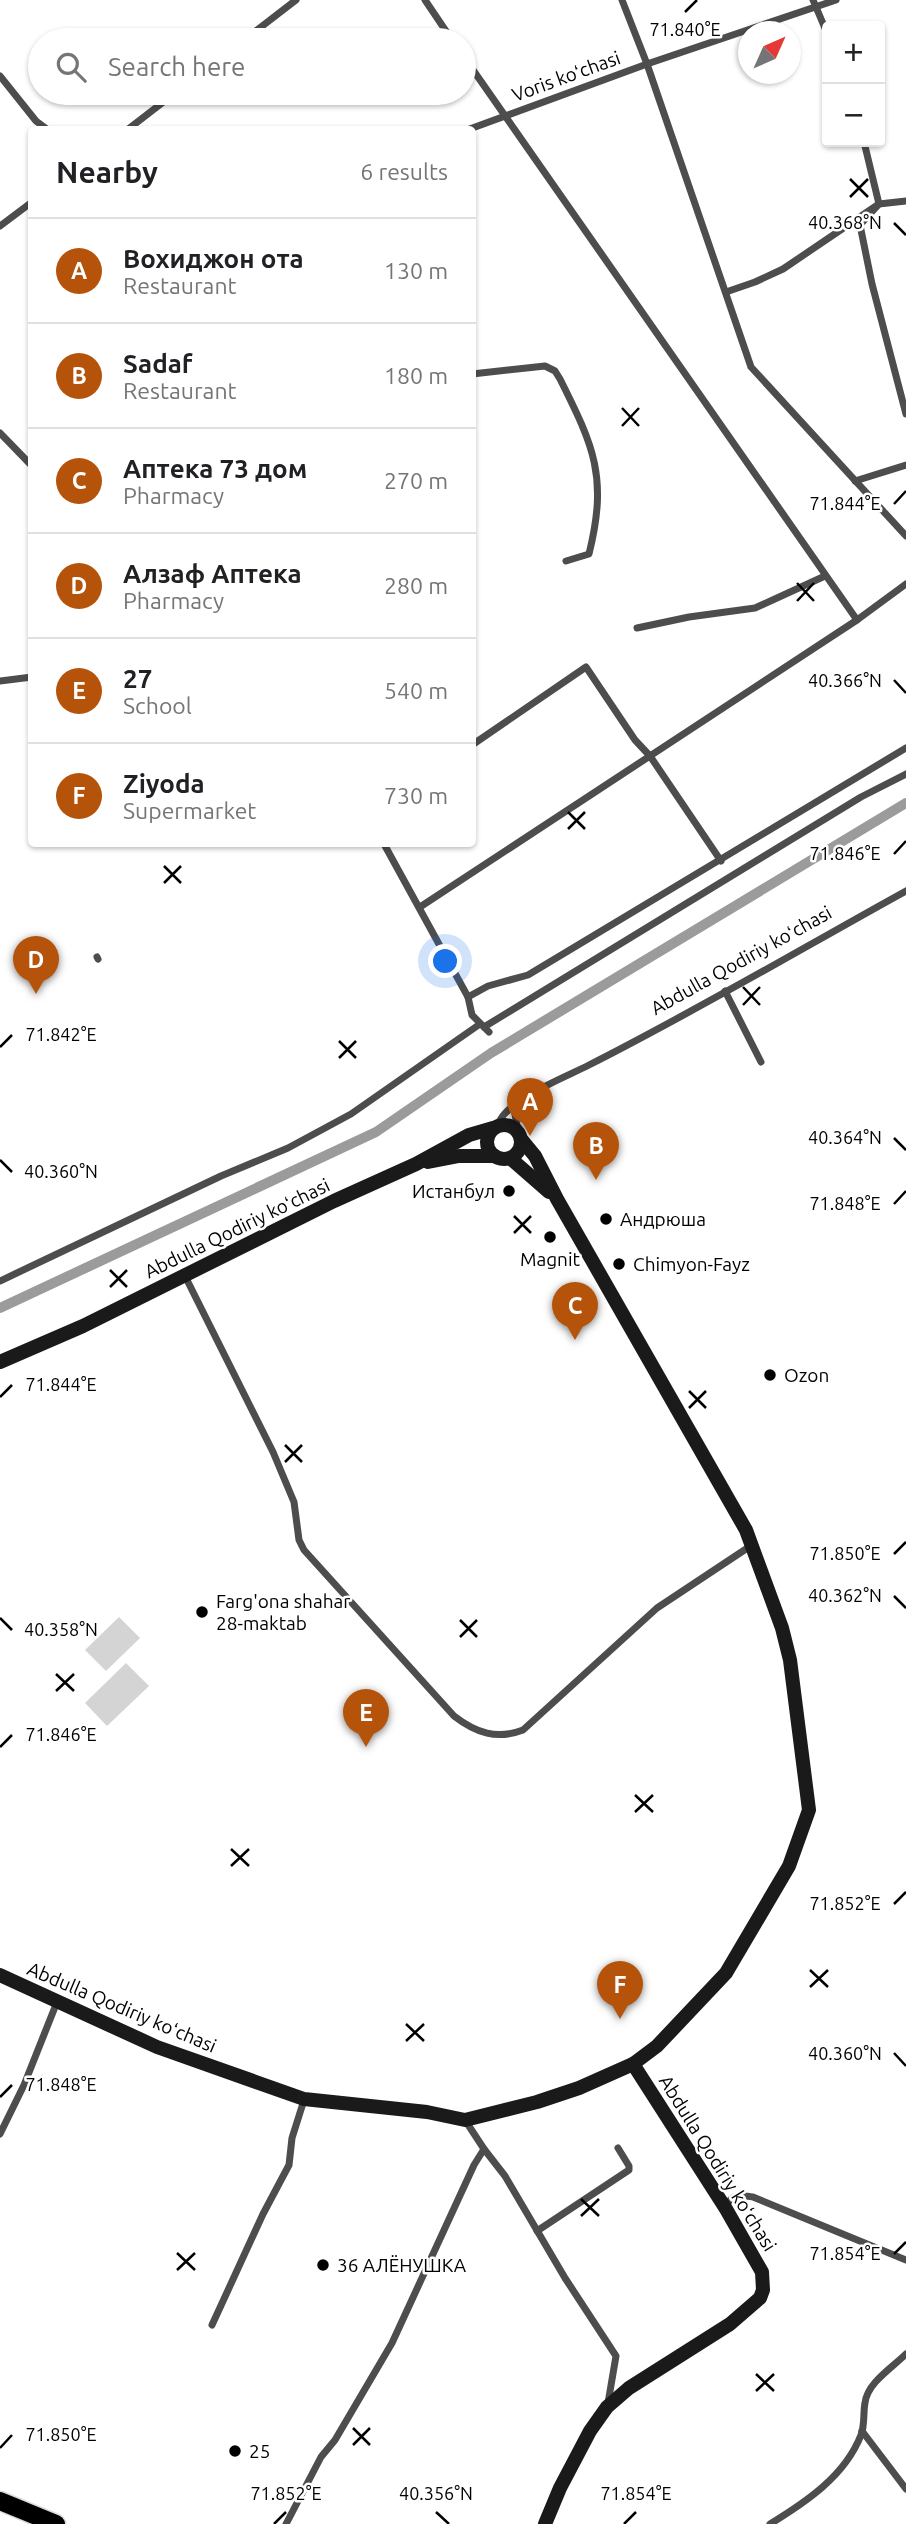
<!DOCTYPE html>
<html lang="en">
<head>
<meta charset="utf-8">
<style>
  body { margin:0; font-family:Ubuntu,sans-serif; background:#f6f6f6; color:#202124 }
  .controls { position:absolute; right:21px; top:21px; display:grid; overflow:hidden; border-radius:7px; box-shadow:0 2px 5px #0004 }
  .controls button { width:63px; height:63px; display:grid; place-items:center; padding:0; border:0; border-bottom:2px solid #e0e0e0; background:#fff; color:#202124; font:35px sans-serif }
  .compass { position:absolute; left:738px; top:21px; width:63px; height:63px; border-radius:50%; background:#fff; box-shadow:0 2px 5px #0004; rotate:45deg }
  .you { position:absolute; left:446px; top:962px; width:24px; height:24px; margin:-18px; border:5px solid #fff; border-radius:50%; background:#1a73e8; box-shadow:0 0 0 10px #1a73e833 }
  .badge { display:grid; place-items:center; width:46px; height:46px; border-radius:50%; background:#b45309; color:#fff; font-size:23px; font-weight:700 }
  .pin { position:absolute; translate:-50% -58px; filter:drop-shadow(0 2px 4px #0008) }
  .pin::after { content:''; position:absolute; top:37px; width:24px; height:21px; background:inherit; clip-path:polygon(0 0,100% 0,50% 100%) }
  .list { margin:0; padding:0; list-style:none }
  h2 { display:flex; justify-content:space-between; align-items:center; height:91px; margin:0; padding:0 28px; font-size:30px }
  h2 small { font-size:23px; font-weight:400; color:#757577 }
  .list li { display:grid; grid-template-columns:46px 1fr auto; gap:21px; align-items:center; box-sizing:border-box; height:105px; padding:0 28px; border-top:2px solid #e0e0e0 }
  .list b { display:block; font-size:26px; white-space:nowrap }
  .list p { margin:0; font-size:23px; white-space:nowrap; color:#757577 }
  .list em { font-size:23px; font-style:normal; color:#757577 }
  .icon { flex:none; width:38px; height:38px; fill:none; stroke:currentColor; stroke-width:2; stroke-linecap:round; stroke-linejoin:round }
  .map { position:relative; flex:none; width:906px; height:2524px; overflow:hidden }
  .search { position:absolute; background:#fff; box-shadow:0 2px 5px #0004; left:28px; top:28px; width:448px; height:77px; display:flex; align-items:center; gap:18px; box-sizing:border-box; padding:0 24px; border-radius:38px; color:#757577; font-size:26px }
  .panel { position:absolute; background:#fff; box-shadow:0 2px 5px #0004; left:28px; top:126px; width:448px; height:721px; border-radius:7px }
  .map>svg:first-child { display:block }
  .pitch { fill:#d4d4d4 }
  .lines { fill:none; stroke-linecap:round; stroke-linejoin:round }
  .canal { stroke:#9b9b9b; stroke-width:10 }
  .primary-casing { stroke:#dbdbdb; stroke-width:21 }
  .street { stroke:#4d4d4d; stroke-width:7 }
  .secondary { stroke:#1a1a1a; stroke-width:14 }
  .primary { stroke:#000; stroke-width:18 }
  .ticks { fill:none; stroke:#000; stroke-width:2.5 }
  .poi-dot { fill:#000; stroke:#fff; stroke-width:2.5 }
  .labels { text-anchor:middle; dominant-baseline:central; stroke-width:5; stroke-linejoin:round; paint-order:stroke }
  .street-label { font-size:19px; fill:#000; stroke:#fff }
  .poi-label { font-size:19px; fill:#000; stroke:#fff; text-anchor:start }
  .ticks-label { font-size:18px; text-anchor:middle; fill:#000; stroke:#fff; stroke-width:5; stroke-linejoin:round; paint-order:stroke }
</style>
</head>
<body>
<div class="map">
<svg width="906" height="2524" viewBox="0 0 906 2524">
  <rect width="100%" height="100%" fill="#fff"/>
  <g class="pitch">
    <path d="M119,1617L140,1638L106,1671L85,1650Z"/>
    <path d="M126,1663L149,1686L107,1726L85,1703Z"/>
  </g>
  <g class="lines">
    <path class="canal" d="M0,1308L376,1132L491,1053L906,803"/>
    <defs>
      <path id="primary" d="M0,2501L56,2524"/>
    </defs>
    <use href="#primary" class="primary-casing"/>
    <g class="street">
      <path d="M425,0L452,40"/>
      <path d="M622,0L647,64L751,367L906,536"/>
      <path d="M813,0L827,33"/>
      <path d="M244,40L296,0"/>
      <path d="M464,57L857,620L906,584"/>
      <path d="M0,76L36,121L48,130"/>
      <path d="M127,130L175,93"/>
      <path d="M467,130L647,64L836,0"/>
      <path d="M906,201L879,204L860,225L872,284L906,414"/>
      <path d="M0,226L32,202"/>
      <path d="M726,292L755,282L783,269L879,204L864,142"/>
      <path d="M472,374L545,366L555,371L560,379C594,447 608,477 589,554L566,561"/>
      <path d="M0,433L32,466"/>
      <path d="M855,481L906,465"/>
      <path d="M637,628L689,617L755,608L825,576"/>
      <path d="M0,681L32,677"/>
      <path d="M472,745L586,667L635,740L650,756L721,861"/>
      <path d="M384,844L468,997L472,1015L489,1032"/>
      <path d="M420,907L857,620"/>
      <path d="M97,957L98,959"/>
      <path d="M725,991L761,1062"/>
      <path d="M468,997L488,986L528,975L906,748"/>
      <path d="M484,1027L861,797L906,774"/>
      <path d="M498,1125C505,1100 566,1077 589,1065C696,1011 801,949 906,891"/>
      <path d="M518,1131L515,1114L519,1102"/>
      <path d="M185,1276L273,1452L294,1502L299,1540L304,1550L454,1716C476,1733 497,1740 523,1730L657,1608L752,1545"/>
      <path d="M0,1281L221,1176L288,1148L351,1114L480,1024"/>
      <path d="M0,2134L24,2085L57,2002"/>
      <path d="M484,2149L505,2176L565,2278L616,2356L608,2403"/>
      <path d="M726,2207C731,2193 741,2195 753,2197L906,2260"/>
      <path d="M537,2231L629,2170V2166L618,2148"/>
      <path d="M212,2325L263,2214L289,2165L292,2138L304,2100"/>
      <path d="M862,2431L906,2489"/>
      <path d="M286,2524L321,2457L335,2440L392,2343L474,2165L484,2149L465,2120"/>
      <path d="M770,2524C806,2502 845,2476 861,2435C865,2425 863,2413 865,2403C867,2383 893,2367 906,2354"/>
    </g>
    <g class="secondary">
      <circle cx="504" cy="1142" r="17"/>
      <path d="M510,1158L549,1192"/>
      <path d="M428,1162L459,1156H495"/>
      <path d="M0,1362L83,1326L334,1201L416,1164L469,1135L493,1128"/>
      <path d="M0,1975L157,2047L304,2099L427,2112L465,2120L537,2102L579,2088L633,2064L657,2046L726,1973L789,1866L809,1810L790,1660L782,1628L746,1530L557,1199L535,1156L521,1139"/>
      <path d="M545,2524L560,2488L590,2431L607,2407L629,2388L730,2324L760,2298L763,2290L762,2272L726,2209L633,2064"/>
    </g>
    <use href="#primary" class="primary"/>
  </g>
  <path class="ticks" d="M685,12L697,0M850,179L868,197M850,197L868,179M894,223L906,235M622,408L639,426M622,426L639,408M894,504L906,491M797,583L814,601M797,601L814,583M894,680L906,693M568,812L585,829M568,829L585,812M894,854L906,841M164,866L181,883M164,883L181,866M743,987L760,1005M743,1005L760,987M339,1041L356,1058M0,1047L12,1035M339,1058L356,1041M894,1138L906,1150M0,1160L12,1172M894,1204L906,1191M514,1216L531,1233M514,1233L531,1216M110,1270L127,1287M110,1287L127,1270M689,1391L706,1408M0,1397L12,1385M689,1408L706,1391M285,1445L302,1462M285,1462L302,1445M894,1554L906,1542M894,1596L906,1608M0,1618L12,1630M460,1620L477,1637M460,1637L477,1620M56,1674L74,1691M56,1691L74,1674M0,1747L12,1735M635,1795L653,1812M635,1812L653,1795M231,1849L249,1866M231,1866L249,1849M894,1904L906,1892M810,1970L828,1987M810,1987L828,1970M406,2024L424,2041M406,2041L424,2024M894,2053L906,2066M0,2097L12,2085M581,2199L599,2216M581,2216L599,2199M177,2253L195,2270M894,2254L906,2242M177,2270L195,2253M756,2374L774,2391M756,2391L774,2374M353,2428L370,2445M353,2445L370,2428M0,2448L12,2435M436,2512L449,2524M274,2524L286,2512M624,2524L636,2512"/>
  <g class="poi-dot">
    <circle cx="509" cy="1191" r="7"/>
    <circle cx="606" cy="1219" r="7"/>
    <circle cx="550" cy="1237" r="7"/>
    <circle cx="619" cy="1264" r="7"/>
    <circle cx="770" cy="1375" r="7"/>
    <circle cx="202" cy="1612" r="7"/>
    <circle cx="323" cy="2265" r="7"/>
    <circle cx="235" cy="2451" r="7"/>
  </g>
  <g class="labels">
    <g class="street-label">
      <text transform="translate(566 76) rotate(-20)">Voris koʻchasi</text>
      <text transform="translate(741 960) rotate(-29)">Abdulla Qodiriy koʻchasi</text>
      <text transform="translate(237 1228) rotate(-26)">Abdulla Qodiriy koʻchasi</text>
      <text transform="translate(122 2007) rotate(23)">Abdulla Qodiriy koʻchasi</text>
      <text transform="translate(718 2163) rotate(58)">Abdulla Qodiriy koʻchasi</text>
    </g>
    <g class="poi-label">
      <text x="495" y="1191" text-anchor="end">Истанбул</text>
      <text x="620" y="1219">Андрюша</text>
      <text x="550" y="1259" text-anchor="middle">Magnit</text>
      <text x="633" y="1264">Chimyon-Fayz</text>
      <text x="784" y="1375">Ozon</text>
      <text x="216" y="1601">Farg'ona shahar<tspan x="216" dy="22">28-maktab</tspan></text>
      <text x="337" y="2265">36 АЛЁНУШКА</text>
      <text x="249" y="2451">25</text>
    </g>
  </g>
  <g class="ticks-label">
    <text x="685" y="36">71.840°E</text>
    <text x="845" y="229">40.368°N</text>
    <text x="845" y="510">71.844°E</text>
    <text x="845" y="687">40.366°N</text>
    <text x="845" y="860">71.846°E</text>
    <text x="61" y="1041">71.842°E</text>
    <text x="845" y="1144">40.364°N</text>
    <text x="61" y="1178">40.360°N</text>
    <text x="845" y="1210">71.848°E</text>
    <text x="61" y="1391">71.844°E</text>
    <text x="845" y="1560">71.850°E</text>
    <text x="845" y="1602">40.362°N</text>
    <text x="61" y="1636">40.358°N</text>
    <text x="61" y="1741">71.846°E</text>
    <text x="845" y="1910">71.852°E</text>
    <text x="845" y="2060">40.360°N</text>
    <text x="61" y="2091">71.848°E</text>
    <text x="845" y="2260">71.854°E</text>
    <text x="61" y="2441">71.850°E</text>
    <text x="286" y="2500">71.852°E</text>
    <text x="436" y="2500">40.356°N</text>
    <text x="636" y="2500">71.854°E</text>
  </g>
</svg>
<div class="controls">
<button>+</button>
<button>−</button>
</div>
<svg class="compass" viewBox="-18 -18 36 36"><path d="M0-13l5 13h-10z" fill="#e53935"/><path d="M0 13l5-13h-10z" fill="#757577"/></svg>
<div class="you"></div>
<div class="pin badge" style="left:530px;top:1136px">A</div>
<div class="pin badge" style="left:596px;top:1180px">B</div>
<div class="pin badge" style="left:575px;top:1340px">C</div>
<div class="pin badge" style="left:36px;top:994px">D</div>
<div class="pin badge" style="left:366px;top:1747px">E</div>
<div class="pin badge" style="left:620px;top:2019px">F</div>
<div class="search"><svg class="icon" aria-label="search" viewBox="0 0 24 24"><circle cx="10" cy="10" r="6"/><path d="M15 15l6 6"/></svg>Search here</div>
<section class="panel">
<h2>Nearby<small>6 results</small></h2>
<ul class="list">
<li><span class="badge">A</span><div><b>Вохиджон ота</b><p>Restaurant</p></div><em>130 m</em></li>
<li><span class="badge">B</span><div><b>Sadaf</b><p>Restaurant</p></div><em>180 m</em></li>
<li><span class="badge">C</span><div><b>Аптека 73 дом</b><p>Pharmacy</p></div><em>270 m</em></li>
<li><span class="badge">D</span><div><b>Алзаф Аптека</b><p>Pharmacy</p></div><em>280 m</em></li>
<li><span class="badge">E</span><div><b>27</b><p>School</p></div><em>540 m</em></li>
<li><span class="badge">F</span><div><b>Ziyoda</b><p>Supermarket</p></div><em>730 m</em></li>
</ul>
</section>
</div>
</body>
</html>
